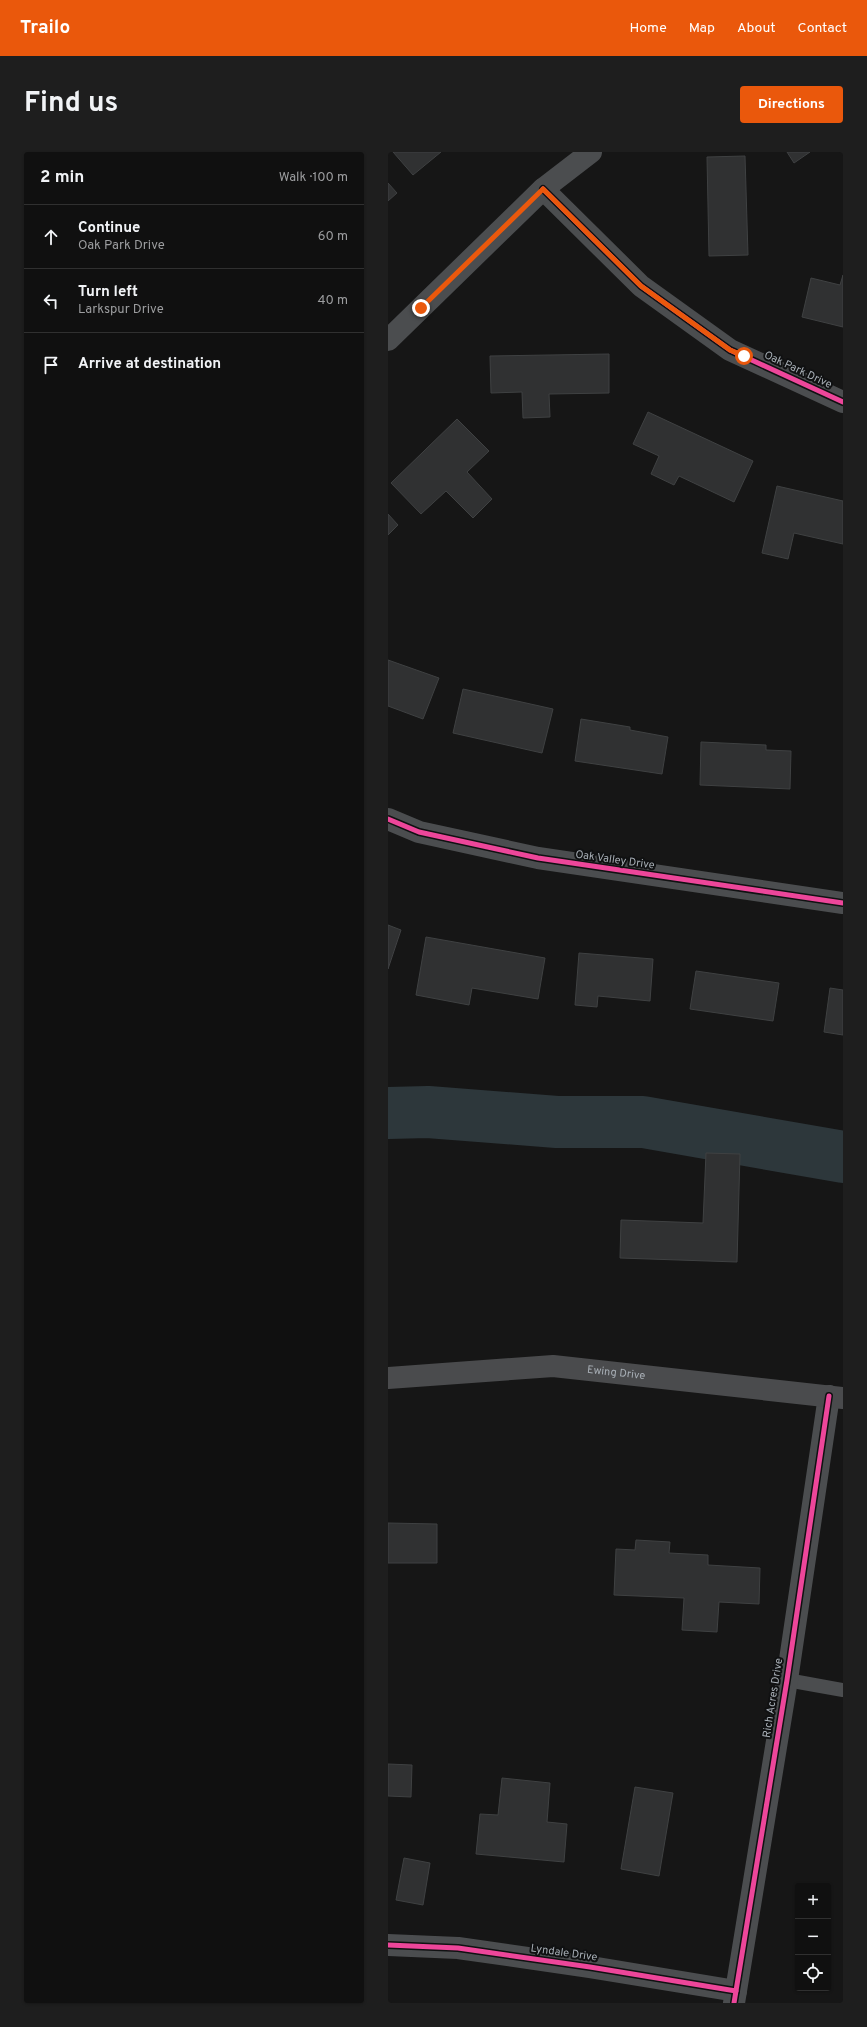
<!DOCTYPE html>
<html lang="en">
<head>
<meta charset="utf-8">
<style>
  body { margin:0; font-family:Overpass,sans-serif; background:#1e1e1e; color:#f1f3f6 }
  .controls { position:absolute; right:12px; bottom:12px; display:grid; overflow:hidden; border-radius:4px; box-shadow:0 1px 3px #0004 }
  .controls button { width:36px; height:36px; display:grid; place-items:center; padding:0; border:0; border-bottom:1px solid #303030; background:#101010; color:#f1f3f6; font:20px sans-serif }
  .stop { position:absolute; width:12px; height:12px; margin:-9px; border:3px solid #ea580c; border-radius:50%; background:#fff }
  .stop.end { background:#ea580c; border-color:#fff; box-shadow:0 1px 4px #0008 }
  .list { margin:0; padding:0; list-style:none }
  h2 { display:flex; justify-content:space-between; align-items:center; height:52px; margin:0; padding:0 16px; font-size:17px }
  h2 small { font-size:13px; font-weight:400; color:#9c9d9f }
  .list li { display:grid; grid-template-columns:26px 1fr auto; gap:12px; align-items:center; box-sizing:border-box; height:64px; padding:0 16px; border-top:1px solid #303030 }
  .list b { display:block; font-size:15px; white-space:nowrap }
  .list p { margin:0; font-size:13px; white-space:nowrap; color:#9c9d9f }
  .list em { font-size:13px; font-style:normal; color:#9c9d9f }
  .icon { flex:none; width:22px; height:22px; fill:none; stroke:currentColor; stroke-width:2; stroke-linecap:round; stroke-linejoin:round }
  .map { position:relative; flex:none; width:455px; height:1851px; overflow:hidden; border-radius:4px }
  header { display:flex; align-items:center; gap:24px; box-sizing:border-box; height:56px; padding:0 20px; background:#ea580c; color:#fff }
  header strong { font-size:19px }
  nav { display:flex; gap:22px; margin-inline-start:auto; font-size:14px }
  .intro { display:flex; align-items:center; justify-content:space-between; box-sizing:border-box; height:96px; padding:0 24px }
  h1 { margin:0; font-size:28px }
  .button { padding:10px 18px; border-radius:4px; background:#ea580c; color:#fff; font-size:14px; font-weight:700 }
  main { display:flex; gap:24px; padding:0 24px }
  aside { flex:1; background:#101010; border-radius:4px; box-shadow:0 1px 3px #0004 }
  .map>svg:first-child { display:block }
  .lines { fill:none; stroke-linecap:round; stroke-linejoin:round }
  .river { stroke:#2d373b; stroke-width:52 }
  .building { fill:#303132; stroke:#3f4142 }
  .service { stroke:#4b4d4f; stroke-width:14 }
  .minor { stroke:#4b4d4f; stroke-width:22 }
  .secondary { stroke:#4a4b4d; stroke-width:22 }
  .cycleway-casing { stroke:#101112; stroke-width:8 }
  .cycleway { stroke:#ed469a; stroke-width:5 }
  .route { stroke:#ea580c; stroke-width:5 }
  .labels { text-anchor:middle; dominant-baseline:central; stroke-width:4; stroke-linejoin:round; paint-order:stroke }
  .street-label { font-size:11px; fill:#a8afb6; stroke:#101112 }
</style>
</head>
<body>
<header>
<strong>Trailo</strong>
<nav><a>Home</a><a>Map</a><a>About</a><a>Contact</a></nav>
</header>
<div class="intro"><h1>Find us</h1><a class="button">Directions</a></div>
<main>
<aside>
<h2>2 min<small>Walk · 100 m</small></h2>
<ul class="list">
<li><svg class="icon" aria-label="ahead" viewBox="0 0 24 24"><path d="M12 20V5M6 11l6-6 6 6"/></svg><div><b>Continue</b><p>Oak Park Drive</p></div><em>60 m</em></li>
<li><svg class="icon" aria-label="left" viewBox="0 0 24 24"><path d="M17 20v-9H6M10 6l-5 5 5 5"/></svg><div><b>Turn left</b><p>Larkspur Drive</p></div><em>40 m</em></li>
<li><svg class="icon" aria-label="arrive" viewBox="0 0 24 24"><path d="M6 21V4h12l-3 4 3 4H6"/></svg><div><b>Arrive at destination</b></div></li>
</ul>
</aside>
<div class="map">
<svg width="455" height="1851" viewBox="0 0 455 1851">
  <rect width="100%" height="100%" fill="#161616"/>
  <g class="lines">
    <path class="river" d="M0,961L40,960L169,970H255L455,1005"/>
  </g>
  <g class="building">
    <path d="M5,0H53L25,23Z"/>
    <path d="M399,0H422L406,11Z"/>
    <path d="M357,4L360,103L321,104L319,5Z"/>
    <path d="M0,31L9,41L0,49Z"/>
    <path d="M455,123V175L414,165L423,126L452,133Z"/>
    <path d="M221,202V241L161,242L162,265L135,266L134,240L103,241L102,204Z"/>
    <path d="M260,260L365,309L346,350L291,324L286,333L263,322L271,304L245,292Z"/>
    <path d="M69,267L101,299L79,320L104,347L85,366L58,339L33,362L3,331Z"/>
    <path d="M389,334L455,349V392L406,381L400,407L374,401Z"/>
    <path d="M0,362L10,373L0,383Z"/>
    <path d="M0,508L51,526L35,567L0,554Z"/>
    <path d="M75,537L165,557L154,601L65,581Z"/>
    <path d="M193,567L242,575V578L280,585L274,622L187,609Z"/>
    <path d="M313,590L378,593V598L403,599L402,637L312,633Z"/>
    <path d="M0,773L13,778L0,817Z"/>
    <path d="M38,785L157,806L150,847L84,836L81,853L28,843Z"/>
    <path d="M191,801L265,807L262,849L210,844L209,855L187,853Z"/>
    <path d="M308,819L391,831L385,869L302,857Z"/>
    <path d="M442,836L455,838V883L436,880Z"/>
    <path d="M318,1001L352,1002L349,1110L232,1106L233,1068L315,1071Z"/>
    <path d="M0,1371L49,1372V1411H0Z"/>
    <path d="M248,1388L282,1390L281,1401L320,1403V1413L372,1416L371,1452L331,1450L329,1480L294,1478L296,1446L226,1443L228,1397L247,1398Z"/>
    <path d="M0,1612L24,1613L23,1645L0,1644Z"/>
    <path d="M114,1626L162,1631L159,1670L179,1672L176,1710L88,1702L92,1662L110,1663Z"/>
    <path d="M247,1635L285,1641L271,1724L233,1717Z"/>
    <path d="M16,1706L42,1711L35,1753L8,1748Z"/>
  </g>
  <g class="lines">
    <path class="service" d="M399,1528L455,1538"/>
    <g class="minor">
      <path d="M155,37L253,134L342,198L455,250"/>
      <path d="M0,188L155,37L203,0"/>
      <path d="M0,667L31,680L150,706L455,751"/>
      <path d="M0,1793L70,1796L202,1815L348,1839"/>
      <path d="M346,1851L399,1528L441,1244"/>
    </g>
    <path class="secondary" id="s1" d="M0,1226L165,1214L455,1246"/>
    <defs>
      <g id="cycleway">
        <path d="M155,37L253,134L342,198L455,250"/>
        <path d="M0,667L31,680L150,706L455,751"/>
        <path d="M0,1793L70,1796L202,1815L348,1839"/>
        <path d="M346,1851L399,1528L441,1244"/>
      </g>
    </defs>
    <use href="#cycleway" class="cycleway-casing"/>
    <use href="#cycleway" class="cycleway"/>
  </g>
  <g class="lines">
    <path class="route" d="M33,156L155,37L253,134L342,198L356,204"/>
  </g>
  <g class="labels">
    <g class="street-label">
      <text transform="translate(410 218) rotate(25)">Oak Park Drive</text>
      <text transform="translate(227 708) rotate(8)">Oak Valley Drive</text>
      <text stroke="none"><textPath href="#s1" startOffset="229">Ewing Drive</textPath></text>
      <text transform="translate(385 1546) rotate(-81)">Rich Acres Drive</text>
      <text transform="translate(176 1801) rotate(8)">Lyndale Drive</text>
    </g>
  </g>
</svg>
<div class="controls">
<button>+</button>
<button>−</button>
<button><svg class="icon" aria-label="locate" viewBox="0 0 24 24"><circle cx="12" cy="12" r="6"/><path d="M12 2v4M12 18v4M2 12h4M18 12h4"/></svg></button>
</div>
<div class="stop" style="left:356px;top:204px"></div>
<div class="stop end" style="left:33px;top:156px"></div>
</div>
</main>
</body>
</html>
